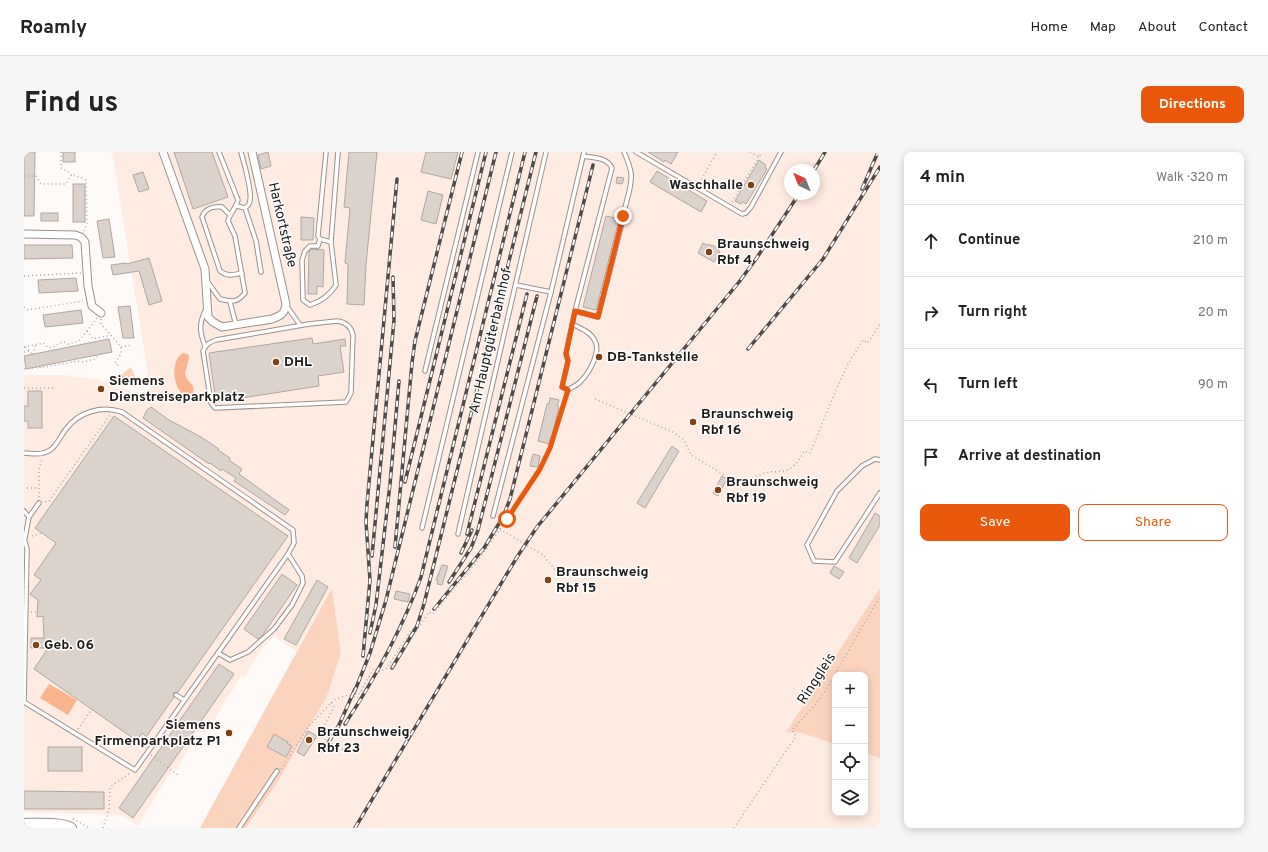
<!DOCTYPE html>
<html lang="en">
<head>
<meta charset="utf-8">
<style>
  body { margin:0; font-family:Overpass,sans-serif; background:#f6f6f6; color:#222 }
  .controls { position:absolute; right:12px; bottom:12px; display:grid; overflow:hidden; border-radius:8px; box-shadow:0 2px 10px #0003 }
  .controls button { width:36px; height:36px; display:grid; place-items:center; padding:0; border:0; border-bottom:1px solid #e0e0e0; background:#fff; color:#222; font:20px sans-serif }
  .compass { position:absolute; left:760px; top:12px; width:36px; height:36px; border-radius:50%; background:#fff; box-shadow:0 2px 10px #0003; rotate:317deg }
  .stop { position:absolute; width:12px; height:12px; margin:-9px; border:3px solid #ea580c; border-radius:50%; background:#fff }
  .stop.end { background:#ea580c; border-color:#fff; box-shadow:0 1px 4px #0008 }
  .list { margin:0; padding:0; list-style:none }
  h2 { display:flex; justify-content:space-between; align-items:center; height:52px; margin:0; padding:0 16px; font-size:17px }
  h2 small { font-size:13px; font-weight:400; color:#767676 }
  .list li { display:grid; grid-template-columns:26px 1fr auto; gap:12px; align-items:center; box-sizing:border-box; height:72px; padding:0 16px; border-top:1px solid #e0e0e0 }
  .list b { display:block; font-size:15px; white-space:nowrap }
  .list em { font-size:13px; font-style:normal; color:#767676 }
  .actions { display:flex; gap:8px; padding:12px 16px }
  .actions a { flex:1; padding:9px 0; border:1px solid #ea580c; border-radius:8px; text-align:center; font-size:14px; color:#ea580c }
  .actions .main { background:#ea580c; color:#fff }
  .icon { flex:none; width:22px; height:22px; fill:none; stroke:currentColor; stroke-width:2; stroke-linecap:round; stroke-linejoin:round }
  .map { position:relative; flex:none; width:856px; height:676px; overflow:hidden; border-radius:8px }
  header { display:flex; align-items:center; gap:24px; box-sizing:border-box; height:56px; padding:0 20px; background:#fff; border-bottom:1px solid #e0e0e0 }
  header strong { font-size:19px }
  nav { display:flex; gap:22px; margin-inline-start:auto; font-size:14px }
  .intro { display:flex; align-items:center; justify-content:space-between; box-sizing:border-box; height:96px; padding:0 24px }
  h1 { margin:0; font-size:28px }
  .button { padding:10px 18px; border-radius:8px; background:#ea580c; color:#fff; font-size:14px; font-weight:700 }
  main { display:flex; gap:24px; padding:0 24px }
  aside { flex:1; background:#fff; border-radius:8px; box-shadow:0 2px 10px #0003 }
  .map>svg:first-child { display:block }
  .built { fill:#feece2; fill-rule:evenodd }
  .green { fill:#fcd4be }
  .water { fill:#fab58e }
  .building { fill:#dcd2cc; stroke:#b0a6a1 }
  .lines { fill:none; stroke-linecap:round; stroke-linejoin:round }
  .lane-casing { stroke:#9a918b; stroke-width:5.5 }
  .street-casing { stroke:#9a918b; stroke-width:9 }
  .secondary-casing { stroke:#9a918b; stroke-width:12 }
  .path { stroke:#aca8a5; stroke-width:1.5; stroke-dasharray:1 3; stroke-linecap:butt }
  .lane { stroke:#fff; stroke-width:3.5 }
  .street { stroke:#fff; stroke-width:7 }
  .secondary { stroke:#fff; stroke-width:10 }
  .rail-casing { stroke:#4f4b49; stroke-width:3.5 }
  .rail { stroke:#fff; stroke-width:2; stroke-dasharray:6; stroke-linecap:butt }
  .route { stroke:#ea580c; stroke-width:5 }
  .poi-dot { fill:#834010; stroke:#fff; stroke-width:1.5 }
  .labels { text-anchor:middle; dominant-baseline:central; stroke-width:3; stroke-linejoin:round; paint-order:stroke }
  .poi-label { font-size:14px; font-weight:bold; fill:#1e1b19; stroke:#fff; text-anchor:start }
  .street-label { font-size:14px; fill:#1e1b19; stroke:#fff }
</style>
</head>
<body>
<header>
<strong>Roamly</strong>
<nav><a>Home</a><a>Map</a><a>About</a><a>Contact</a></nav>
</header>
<div class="intro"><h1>Find us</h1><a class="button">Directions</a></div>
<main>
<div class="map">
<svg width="856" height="676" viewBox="0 0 856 676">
  <rect width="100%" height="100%" fill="#fefaf7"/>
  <path class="built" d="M88,0H856V436L763,580L811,535V661H841V523L856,515V676H224L253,631L303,544L317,501L308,436L272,499L250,484L238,496L221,525L217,524L181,583L173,580L153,618L149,616L114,674L97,663L0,660V223H38L73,227L128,247ZM766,18H790V42H766Z"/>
  <g class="green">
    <path d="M107,215L113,229L102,234L96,224Z"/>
    <path d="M308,436L317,501L303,544L253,631L222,676H176Z"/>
    <path d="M856,436V606L841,601V523H811V592L778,581L762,580Z"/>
  </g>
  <g class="water">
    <path d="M159,201L164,202L165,206L161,222L163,227L169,234L170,245L165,247C161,245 158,243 156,239C149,229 147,208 159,201Z"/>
    <path d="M25,532L53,548L44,563L16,546Z"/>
  </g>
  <g class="building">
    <path d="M0,0H11L10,64H0Z"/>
    <rect x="39" y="0" width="12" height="10"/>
    <path d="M150,0H188L204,45L169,57Z"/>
    <path d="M244,0L247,14L237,17L234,3Z"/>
    <path d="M325,0H353L342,113L340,153L323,152L324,112L321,111L326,56L320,55Z"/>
    <path d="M402,0H434L427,27L397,20Z"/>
    <path d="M624,0H654L647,12L641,8L640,10Z"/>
    <path d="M735,8L742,13L741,16L743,17L722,52L719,50L717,52L711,49Z"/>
    <path d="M633,19L683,49L677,60L626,30Z"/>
    <path d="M119,20L125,37L115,40L109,23Z"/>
    <path d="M593,25L600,26L598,32L592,31Z"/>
    <rect x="49" y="32" width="12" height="38"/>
    <path d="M404,39L419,43L412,72L397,68Z"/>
    <rect x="17" y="61" width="17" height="8"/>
    <path d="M582,64L595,67L572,158L559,155Z"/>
    <path d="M277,65L290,66L289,88H277Z"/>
    <path d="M85,67L91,105L79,106L73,69Z"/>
    <path d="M679,91L683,93L684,92L688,94V93L695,97L694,99L696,100L690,110L674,101Z"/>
    <path d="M0,93H48L49,106L0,107Z"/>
    <path d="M287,97L300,98L299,135L293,134V142H284L285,100Z"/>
    <path d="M125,106L138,149L125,153L115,119L89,123L87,113L102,111L103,112Z"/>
    <path d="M52,126L54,139L15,141L14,128Z"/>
    <path d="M106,154L110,186H99L94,155Z"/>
    <path d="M57,158L59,171L21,175L19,163Z"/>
    <path d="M288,186L289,192L321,187L322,194H316L320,220L294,224L295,234L192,250L185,201Z"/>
    <path d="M85,187L88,200L2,217L0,204Z"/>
    <path d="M4,239H18V276H4V269H0V254H4Z"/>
    <path d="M526,246L535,248L533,254L535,255L526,292L514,289L523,252H525Z"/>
    <path d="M127,255L145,268L177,285L195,297L194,298L206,306L205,308L218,317L215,322L265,358L261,363L210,329L212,326L198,317L197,319L186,311L185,312L119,266L123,258Z"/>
    <path d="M90,264L264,384L154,540L149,541L150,545L122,585L118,581L113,589L10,517L24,496H7V486H20L19,464L13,465L14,448L6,442L17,428L10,423L32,391L11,376Z"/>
    <path d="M648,294L655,299L621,356L613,351Z"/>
    <path d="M509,302L516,304L514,315L506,314Z"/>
    <path d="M698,324L703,327L694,344L689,341Z"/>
    <path d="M851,361L856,364V373L833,411L825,406Z"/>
    <path d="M418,413L424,414L418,433L413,432L414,429L412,428Z"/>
    <path d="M810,414L820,420L815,427L806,421Z"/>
    <path d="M258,422L273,433L238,484L234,487L220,477Z"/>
    <path d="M293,428L304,435L272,493L260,487Z"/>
    <path d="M372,439L386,442L384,450L370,447Z"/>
    <path d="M195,512L210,522L109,666L95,656Z"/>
    <path d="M284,579L293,584L280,604L273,600Z"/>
    <path d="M250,582L264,590L263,591L268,594L262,605L243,595Z"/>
    <rect x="24" y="595" width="34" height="24"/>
    <path d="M0,639L80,640V657H0Z"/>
  </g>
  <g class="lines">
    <defs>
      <g id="lane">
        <path d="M302,0L294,84L296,87L307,90"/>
        <path d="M612,0L718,62L722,61L727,55L757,0"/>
        <path d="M213,54L221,56C224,54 226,52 226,48C228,37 220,12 217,0"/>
        <path d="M221,56L232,89L237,120"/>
        <path d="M206,63L198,55C190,54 181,56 178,65L196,119C204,125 209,123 218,121"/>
        <path d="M296,87L294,94H286L281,99L278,108L279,148L286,153C298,149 306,143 312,133L307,90L314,0"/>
        <path d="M183,129L196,147C208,150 213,151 221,141L211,84L204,69C206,61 212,56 214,48L195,0"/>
        <path d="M492,133L527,140"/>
        <path d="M206,150L212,173"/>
        <path d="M262,153L276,173"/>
        <path d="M551,159L574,165L599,67C600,53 609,35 607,21C606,14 603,7 600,0"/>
        <path d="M313,169C322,170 327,174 329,183L327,241L322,250L191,256L187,251L179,199C182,192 186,190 192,188L285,172Z"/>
        <path d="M548,172C556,176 567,180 571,189C577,200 565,221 557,229C554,233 548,235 544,238L538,235L544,209L542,201L551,159L588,16C583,5 570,6 559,4"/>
        <path d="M181,194C175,179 175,171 182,157"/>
        <path d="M401,219L454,0"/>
        <path d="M0,301C6,301 13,303 19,301C31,299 35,286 42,277C55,260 77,253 98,260L269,378L270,391L264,402L111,618L0,550L3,397L0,386"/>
        <path d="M856,308L851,307L838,314L813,339L783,393L790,409L811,410L856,341"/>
        <path d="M0,359L5,365"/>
        <path d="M469,364L527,140L560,0"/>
        <path d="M398,376L488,0"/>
        <path d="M434,382L522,0"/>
        <path d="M1,386L5,365L15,351"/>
        <path d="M194,501L206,508L224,500L250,477L268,453L279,431L278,424L264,402"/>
        <path d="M152,543L160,548"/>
        <path d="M215,676L253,619"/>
      </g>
      <g id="street">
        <path d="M139,0L181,117L184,165L189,170L198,175L248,167C256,164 261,162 262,152L228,0"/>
        <path d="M0,82L51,83L57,85L61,90L64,134L68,154L77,161"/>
      </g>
      <path id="secondary" d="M0,672C12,672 36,670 47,676"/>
    </defs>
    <use href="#lane" class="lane-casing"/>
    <use href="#street" class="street-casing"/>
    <use href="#secondary" class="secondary-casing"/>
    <g class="path">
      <path d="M37,0V16L48,22"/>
      <path d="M726,0L735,5L738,0"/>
      <path d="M0,24H12L17,32H42L48,22L62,28L63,71L60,79"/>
      <path d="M680,33L676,30L693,0"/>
      <path d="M708,50L735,5"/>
      <path d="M0,124L57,121"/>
      <path d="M0,155L4,158L59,149"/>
      <path d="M77,167V172L97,195V202L91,211L95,214"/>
      <path d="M63,179L69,187L87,183"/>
      <path d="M0,195L19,191L25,196L32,194L35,191L40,190L44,192L55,189L73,166"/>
      <path d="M1,195L9,203L12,192"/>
      <path d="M97,195L108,193"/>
      <path d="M0,200L5,199"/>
      <path d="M0,217L16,215V216L53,209L58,210L72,207L74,203"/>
      <path d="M0,236H29"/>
      <path d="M571,247L649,280L660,288L667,303L712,330C724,329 734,322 745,320C752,319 760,321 767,316C772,312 777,306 780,299L786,301L815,231L824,212L839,188L844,191L856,172"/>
      <path d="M3,336H15"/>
      <path d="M15,345V318L18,307"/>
      <path d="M21,350L25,349L86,263"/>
      <path d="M476,377L506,334L527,296L542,244"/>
      <path d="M8,384L18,381"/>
      <path d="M7,460H13"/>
      <path d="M307,551L310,555L295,584L325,601"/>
      <path d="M54,577L68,557"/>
      <path d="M115,585L121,596"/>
      <path d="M127,603L154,623"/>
      <path d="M257,617L285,574L307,551L312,547L324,543L333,546L350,516L356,520L363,516L388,477L392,479L405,460L409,462L458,403L476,377L519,403L533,420"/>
      <path d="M49,667L65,676"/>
      <path d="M79,676L85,657L86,635L106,621"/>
      <path d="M710,676L772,584L768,578L790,554L801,539L856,444"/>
    </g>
    <use href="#lane" class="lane"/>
    <use href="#street" class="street"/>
    <use href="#secondary" class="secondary"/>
    <defs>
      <g id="rail">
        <path d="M790,18L801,0"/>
        <path d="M838,37L854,0"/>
        <path d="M724,197L799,107L856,15"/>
        <path d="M381,330L462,0"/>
        <path d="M443,382L503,142"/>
        <path d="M371,395L388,211L391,189L438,0"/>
        <path d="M437,401L448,378"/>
        <path d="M348,404L370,168L369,125"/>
        <path d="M425,430L447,396L454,378L513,144"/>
        <path d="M410,457L460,396L479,365L486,347L569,13"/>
        <path d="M346,481L352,453L366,332L375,229"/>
        <path d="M339,504L346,428L342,370L343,352L373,27"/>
        <path d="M368,516L393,474L400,452L512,0"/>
        <path d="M330,541L346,501L362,448L472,0"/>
        <path d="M321,572C351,526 378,478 397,425L501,0"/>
        <path d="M299,599L315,573L331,537"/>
        <path d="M331,676L493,405L513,375L715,130L732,107L775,42"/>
      </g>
    </defs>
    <use href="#rail" class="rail-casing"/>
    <use href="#rail" class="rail"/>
  </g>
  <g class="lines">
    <path class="route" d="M483,367L516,317L526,296L544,238L538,235L544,209L542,202L551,159L574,165L599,64"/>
  </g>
  <g class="poi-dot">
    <circle cx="727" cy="33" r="4"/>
    <circle cx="685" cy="100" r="4"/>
    <circle cx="575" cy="205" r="4"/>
    <circle cx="252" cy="210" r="4"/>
    <circle cx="77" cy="237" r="4"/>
    <circle cx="669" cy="270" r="4"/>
    <circle cx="694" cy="338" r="4"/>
    <circle cx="524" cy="428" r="4"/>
    <circle cx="12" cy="493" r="4"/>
    <circle cx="205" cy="581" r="4"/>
    <circle cx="285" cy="588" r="4"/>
  </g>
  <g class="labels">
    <g class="poi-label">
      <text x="719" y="33" text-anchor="end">Waschhalle</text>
      <text x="693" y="92">Braunschweig<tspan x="693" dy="16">Rbf 4</tspan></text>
      <text x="583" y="205">DB-Tankstelle</text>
      <text x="260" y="210">DHL</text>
      <text x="85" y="229">Siemens<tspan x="85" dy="16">Dienstreiseparkplatz</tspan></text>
      <text x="677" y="262">Braunschweig<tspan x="677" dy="16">Rbf 16</tspan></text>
      <text x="702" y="330">Braunschweig<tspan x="702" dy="16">Rbf 19</tspan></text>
      <text x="532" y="420">Braunschweig<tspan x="532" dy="16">Rbf 15</tspan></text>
      <text x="20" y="493">Geb. 06</text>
      <text x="197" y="573" text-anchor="end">Siemens<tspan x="197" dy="16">Firmenparkplatz P1</tspan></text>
      <text x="293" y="580">Braunschweig<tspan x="293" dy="16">Rbf 23</tspan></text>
    </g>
    <g class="street-label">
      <text transform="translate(258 73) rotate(77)">Harkortstraße</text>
      <text transform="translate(467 189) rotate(-77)">Am Hauptgüterbahnhof</text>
      <text transform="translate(793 527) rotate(-57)">Ringgleis</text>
    </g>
  </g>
</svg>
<div class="controls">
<button>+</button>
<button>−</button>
<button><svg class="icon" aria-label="locate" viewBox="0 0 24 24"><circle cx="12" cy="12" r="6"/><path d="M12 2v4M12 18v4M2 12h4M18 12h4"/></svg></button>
<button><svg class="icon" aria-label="layers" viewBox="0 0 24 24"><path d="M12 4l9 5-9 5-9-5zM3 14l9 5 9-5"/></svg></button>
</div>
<svg class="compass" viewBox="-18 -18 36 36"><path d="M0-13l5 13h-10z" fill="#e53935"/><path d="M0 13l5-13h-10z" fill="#767676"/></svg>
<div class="stop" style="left:483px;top:367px"></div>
<div class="stop end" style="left:599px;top:64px"></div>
</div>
<aside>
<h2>4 min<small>Walk · 320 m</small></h2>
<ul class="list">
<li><svg class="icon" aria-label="ahead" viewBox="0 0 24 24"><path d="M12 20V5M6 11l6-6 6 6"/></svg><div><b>Continue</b></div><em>210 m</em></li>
<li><svg class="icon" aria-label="right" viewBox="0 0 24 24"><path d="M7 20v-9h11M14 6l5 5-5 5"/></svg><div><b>Turn right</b></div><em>20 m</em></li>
<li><svg class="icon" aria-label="left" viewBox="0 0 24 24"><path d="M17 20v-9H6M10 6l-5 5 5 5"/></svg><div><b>Turn left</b></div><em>90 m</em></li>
<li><svg class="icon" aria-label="arrive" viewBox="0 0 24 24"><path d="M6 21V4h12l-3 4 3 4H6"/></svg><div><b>Arrive at destination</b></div></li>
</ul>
<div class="actions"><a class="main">Save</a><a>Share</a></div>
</aside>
</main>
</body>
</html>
